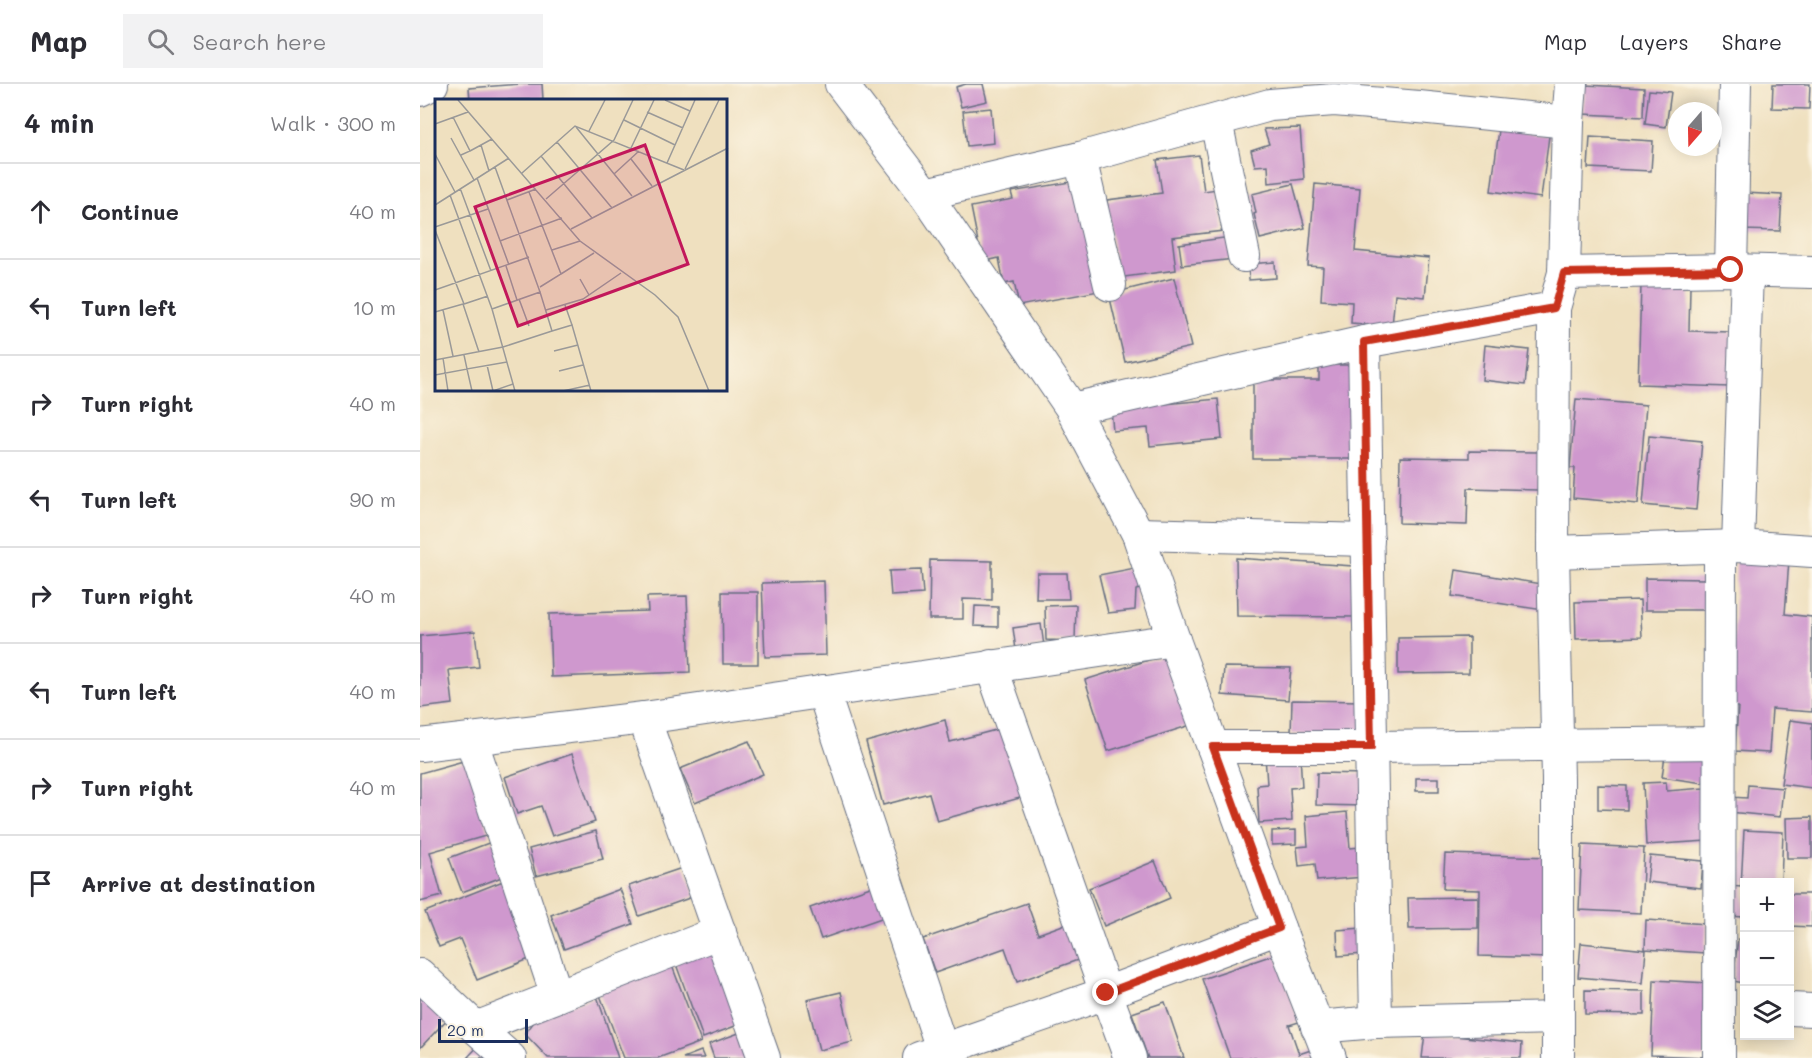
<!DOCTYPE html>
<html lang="en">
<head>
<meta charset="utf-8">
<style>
  body { margin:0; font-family:Mali,sans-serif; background:#f2f2f3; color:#2b2b33 }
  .controls { position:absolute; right:18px; bottom:18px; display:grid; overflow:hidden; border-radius:0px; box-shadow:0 3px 15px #0003 }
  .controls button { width:54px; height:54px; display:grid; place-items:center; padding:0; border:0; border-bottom:2px solid #e1e1e2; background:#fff; color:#2b2b33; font:30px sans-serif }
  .compass { position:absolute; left:1248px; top:18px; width:54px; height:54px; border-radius:50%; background:#fff; box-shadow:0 3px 15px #0003; rotate:200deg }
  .scale { position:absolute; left:18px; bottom:15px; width:90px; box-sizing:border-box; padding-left:6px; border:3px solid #1b2f5e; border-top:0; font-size:16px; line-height:21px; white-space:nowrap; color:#1b2f5e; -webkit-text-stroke:4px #fcf5e5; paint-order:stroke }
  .stop { position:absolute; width:18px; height:18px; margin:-14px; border:4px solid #c8321e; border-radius:50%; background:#fff }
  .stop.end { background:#c8321e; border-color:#fff; box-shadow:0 2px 6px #0008 }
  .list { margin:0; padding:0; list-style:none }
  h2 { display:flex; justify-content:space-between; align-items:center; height:78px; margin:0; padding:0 24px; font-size:26px }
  h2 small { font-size:20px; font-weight:400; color:#7c7c81 }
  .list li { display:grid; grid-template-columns:39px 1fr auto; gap:18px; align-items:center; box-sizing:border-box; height:96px; padding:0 24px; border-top:2px solid #e1e1e2 }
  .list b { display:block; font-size:22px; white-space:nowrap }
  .list em { font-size:20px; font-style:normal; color:#7c7c81 }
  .icon { flex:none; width:33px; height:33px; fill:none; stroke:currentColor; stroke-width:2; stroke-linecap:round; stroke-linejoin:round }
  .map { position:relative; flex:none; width:1392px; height:974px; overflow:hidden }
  header { display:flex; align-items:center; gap:36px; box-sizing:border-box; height:84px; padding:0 30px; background:#fff; border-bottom:2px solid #e1e1e2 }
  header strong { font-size:28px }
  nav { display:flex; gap:33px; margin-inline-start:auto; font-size:21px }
  .search { width:420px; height:54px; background:#f2f2f3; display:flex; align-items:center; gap:15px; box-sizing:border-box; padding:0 21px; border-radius:0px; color:#7c7c81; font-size:22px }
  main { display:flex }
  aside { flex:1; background:#fff }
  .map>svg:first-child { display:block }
  .building { fill:#cf98ce }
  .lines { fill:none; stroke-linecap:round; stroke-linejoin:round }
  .minor-casing { stroke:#656d80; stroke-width:34 }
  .minor { stroke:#fff; stroke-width:32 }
  .route { stroke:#c8321e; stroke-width:8 }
  .inset-road { fill:none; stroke:#9a9998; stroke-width:1.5 }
  .view { fill:#c2185b; fill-opacity:0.15; stroke:#c2185b; stroke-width:3 }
  .inset-edge { fill:none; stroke:#1b2f5e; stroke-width:3 }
</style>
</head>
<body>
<header>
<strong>Map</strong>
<div class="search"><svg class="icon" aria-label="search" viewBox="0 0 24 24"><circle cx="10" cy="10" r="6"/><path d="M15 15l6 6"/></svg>Search here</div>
<nav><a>Map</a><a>Layers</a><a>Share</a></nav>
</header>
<main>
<aside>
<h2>4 min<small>Walk · 300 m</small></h2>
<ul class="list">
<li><svg class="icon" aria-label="ahead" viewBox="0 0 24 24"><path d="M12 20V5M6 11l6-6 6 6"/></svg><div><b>Continue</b></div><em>40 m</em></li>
<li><svg class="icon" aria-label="left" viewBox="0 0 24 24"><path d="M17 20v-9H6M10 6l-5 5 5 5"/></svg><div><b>Turn left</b></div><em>10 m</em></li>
<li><svg class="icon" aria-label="right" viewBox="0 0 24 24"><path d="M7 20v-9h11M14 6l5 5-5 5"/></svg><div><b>Turn right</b></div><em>40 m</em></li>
<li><svg class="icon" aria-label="left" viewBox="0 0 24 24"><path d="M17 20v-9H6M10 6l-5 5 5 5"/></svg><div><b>Turn left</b></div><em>90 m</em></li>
<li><svg class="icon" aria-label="right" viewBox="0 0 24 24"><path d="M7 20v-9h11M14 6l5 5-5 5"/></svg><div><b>Turn right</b></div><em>40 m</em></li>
<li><svg class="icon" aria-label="left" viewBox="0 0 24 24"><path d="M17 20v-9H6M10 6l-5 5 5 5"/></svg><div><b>Turn left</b></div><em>40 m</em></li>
<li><svg class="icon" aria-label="right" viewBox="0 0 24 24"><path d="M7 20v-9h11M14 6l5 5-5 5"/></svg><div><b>Turn right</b></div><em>40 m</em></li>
<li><svg class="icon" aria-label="arrive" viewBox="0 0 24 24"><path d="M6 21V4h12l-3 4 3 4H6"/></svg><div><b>Arrive at destination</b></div></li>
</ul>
</aside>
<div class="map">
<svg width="1392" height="974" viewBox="0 0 1392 974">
  <rect width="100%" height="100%" fill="#fcf5e5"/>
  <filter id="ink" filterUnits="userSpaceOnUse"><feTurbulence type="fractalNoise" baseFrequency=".0167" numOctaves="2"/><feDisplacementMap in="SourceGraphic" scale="12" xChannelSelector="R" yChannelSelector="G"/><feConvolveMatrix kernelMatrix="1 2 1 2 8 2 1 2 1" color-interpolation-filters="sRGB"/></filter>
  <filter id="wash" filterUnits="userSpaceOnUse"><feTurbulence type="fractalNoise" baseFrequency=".008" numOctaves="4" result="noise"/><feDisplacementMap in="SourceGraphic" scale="24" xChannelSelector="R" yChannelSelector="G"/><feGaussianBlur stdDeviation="1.35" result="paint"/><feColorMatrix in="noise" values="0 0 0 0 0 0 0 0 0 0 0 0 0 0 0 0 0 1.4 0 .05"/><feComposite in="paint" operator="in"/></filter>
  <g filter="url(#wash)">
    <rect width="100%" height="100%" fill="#efe0bf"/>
    <g id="blocks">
      <g class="building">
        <path d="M101,0H122L123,16H50L49,4Z"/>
        <path d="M546,0H563L567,17L541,23L536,3Z"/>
        <path d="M1353,0H1390L1389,25L1352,24Z"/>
        <path d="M1165,1L1224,4L1223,33L1163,30Z"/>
        <path d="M1229,6L1251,8L1246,43L1225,40Z"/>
        <path d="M571,24L574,59L547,62L543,27Z"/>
        <path d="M880,44L884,95L849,99L848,81L835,82L831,66L849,60L844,45Z"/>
        <path d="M1079,46L1129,52L1121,114L1071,107Z"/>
        <path d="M1170,53L1233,57L1231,87L1168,84Z"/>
        <path d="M779,71L784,107L797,105L803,147L752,153L756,186L697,194L687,116L742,109L737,76Z"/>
        <path d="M656,97L679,207L599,222L594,198L584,200L579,174L562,178L551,123L593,115L591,108Z"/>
        <path d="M873,100L885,144L840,155L834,130L836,129L832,110Z"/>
        <path d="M895,100L940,104L935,167L1009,174L1005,213L975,210L972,242L931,239L932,218L901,216L903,183L888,182Z"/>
        <path d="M1324,109L1362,111L1360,147L1322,146Z"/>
        <path d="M811,153L814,175L762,181L759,160Z"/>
        <path d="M855,178L856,194L829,196L828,180Z"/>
        <path d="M754,194L771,263L705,278L689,210Z"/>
        <path d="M1221,201L1270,203L1269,247L1312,248L1310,303L1218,300Z"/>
        <path d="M1065,261L1109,266L1105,301L1062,296Z"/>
        <path d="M899,281H934L933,375H833V296H899Z"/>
        <path d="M798,315L802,355L730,362L728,344L693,347L691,325Z"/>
        <path d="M1156,315L1226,321L1218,420L1153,414L1155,384H1150Z"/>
        <path d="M1229,352L1282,357L1276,426L1223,421Z"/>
        <path d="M1049,367L1119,368L1118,406L1048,404L1047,441L979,439L980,373L1049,374Z"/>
        <path d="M1316,472L1369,476L1365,530L1392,533V628L1352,625L1349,669L1315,667L1318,623H1312Z"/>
        <path d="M816,474L933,482L939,533L817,532Z"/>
        <path d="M510,476L572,477V516L543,515V535H509Z"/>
        <path d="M720,483L727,503L716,506L715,526L688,529L679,491Z"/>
        <path d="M501,486L503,510L471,512L469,487Z"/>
        <path d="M1036,486L1127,501L1123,526L1032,512Z"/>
        <path d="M617,489H647L649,515H616Z"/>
        <path d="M1225,494L1285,495V526H1225Z"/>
        <path d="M404,497L406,571L345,573L342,499Z"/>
        <path d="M302,508H338V580H303Z"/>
        <path d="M267,512L270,588L131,593L129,530L228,527L227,513Z"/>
        <path d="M1220,516L1222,553L1156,555L1155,518Z"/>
        <path d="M656,521L655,557L626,556L625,522Z"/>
        <path d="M555,522L578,523V543L554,542Z"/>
        <path d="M621,540L624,562L596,566L593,544Z"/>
        <path d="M55,547L59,583L29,586L33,620L0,624V552Z"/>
        <path d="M1049,553V589L978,590V554Z"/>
        <path d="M748,570L771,641L688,667L665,596Z"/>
        <path d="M804,583L871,584L868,616L802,611Z"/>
        <path d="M872,616L944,617L943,651L871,650Z"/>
        <path d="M525,636L530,658L587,643L607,712L517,737L509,709L463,721L446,658Z"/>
        <path d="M1370,636L1392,639V704L1361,700Z"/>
        <path d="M329,657L343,690L275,719L260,685Z"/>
        <path d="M1246,664L1287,669L1283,699L1242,693Z"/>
        <path d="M152,670L175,738L132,752L121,722L97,730L85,693Z"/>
        <path d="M880,671L882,703L870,704L872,737L839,739L837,701L847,700L845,672Z"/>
        <path d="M47,676L69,751L10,768L22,812L0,818V689Z"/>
        <path d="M897,689L946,690V722L896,721Z"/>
        <rect x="996" y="694" width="23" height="13"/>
        <path d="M1246,698L1247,707L1284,704L1287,757L1226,761L1223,699Z"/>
        <path d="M1178,701L1207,702V726L1178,725Z"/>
        <path d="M1328,701L1363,704L1360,733L1309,728L1310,713L1327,714Z"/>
        <path d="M927,728L930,764L941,763L944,793L897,797L895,780L879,782L877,763L888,762L886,732Z"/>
        <path d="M1392,733V774H1367L1366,734Z"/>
        <path d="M876,746V760L852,761V747Z"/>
        <path d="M1324,746L1363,748L1361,798H1324V833L1308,832L1310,802L1321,803Z"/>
        <path d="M176,747L183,775L116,792L109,765Z"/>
        <path d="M74,757L87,791L42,808L29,774Z"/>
        <path d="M1162,761L1224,764L1221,829L1159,826Z"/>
        <path d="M1025,770L1131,773L1128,874L1059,872L1060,806L1023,805Z"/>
        <path d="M1230,772L1283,777L1281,804L1227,798Z"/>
        <path d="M735,777L750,814L684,842L669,804Z"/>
        <path d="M265,783L275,812L219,832L209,802Z"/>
        <path d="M88,795L119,871L57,896L40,855L19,863L5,828Z"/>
        <path d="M459,800L470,831L401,855L390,824Z"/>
        <path d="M200,805L213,840L144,865L131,831Z"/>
        <path d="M1370,810H1392V843L1370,842Z"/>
        <path d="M1058,813V844L989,845L988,814Z"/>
        <path d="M607,819L618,850L654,837L666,873L597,898L585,864L515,889L503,855Z"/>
        <path d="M1226,836L1287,840L1285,869L1225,865Z"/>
        <path d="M942,844L944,870L918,872L917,846Z"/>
        <path d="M1318,855L1324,856V899L1313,897Z"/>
        <path d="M295,856L326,938L283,954L253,872Z"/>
        <path d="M1161,859L1226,866L1223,899L1158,893Z"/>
        <path d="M856,870L879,938L869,941L879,970L897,964L901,974H810L782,895Z"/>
        <path d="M251,879L281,958L238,974H204L178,906Z"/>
        <path d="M1234,896L1288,899L1285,973L1231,971Z"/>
        <path d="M0,900L32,930L0,964Z"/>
        <path d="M1165,906L1224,907V931L1165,930Z"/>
        <path d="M421,908L433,958L399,966L387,916Z"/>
        <path d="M177,912L198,974H128L105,950L119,931Z"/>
        <path d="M745,918L764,974H728L712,929Z"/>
        <path d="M327,946L338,974H294L289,960Z"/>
        <path d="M1005,949L1102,959L1101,974H1002Z"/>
        <path d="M63,957L80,974H47Z"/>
        <path d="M281,967L284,974H263Z"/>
      </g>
    </g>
  </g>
  <g filter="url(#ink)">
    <use href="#blocks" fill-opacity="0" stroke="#656d80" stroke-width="1.5"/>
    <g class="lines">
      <defs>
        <g id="minor">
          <path d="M421,0L505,110L652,325L718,450L754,556L859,844L910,974"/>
          <path d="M1151,0L1148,38L1144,189L1311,186L1392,188"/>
          <path d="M0,6L12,0"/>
          <path d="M796,37L824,172"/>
          <path d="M660,74L690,201"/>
          <path d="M505,110L660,74L850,21L914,16L999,23L1148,38"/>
          <path d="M1311,186L1315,0"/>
          <path d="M652,325L944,258"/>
          <path d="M718,450L948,456"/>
          <path d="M1318,462L1327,187"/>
          <path d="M1133,468L1318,462L1392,467"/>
          <path d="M571,582L686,909L710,974"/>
          <path d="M403,607L525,974"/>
          <path d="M224,634L344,974"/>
          <path d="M51,655L137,912"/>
          <path d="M0,661L224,634L754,556"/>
          <path d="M793,663H951L1299,659"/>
          <path d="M0,891L56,944L90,974"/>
          <path d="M1370,925L1392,926"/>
          <path d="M956,938L944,258L1134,224"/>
          <path d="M897,943L956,938L1138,934"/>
          <path d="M56,944L300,848"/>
          <path d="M499,974L686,909L859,844"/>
          <path d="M1138,974V696L1133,468L1134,224L1144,189"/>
          <path d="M1299,974L1300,463"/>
        </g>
      </defs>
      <use href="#minor" class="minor-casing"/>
      <use href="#minor" class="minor"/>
    </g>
  </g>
  <g class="lines" filter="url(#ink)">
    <path class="route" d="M686,909L859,844L793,663H951L944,258L1134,224L1144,189L1311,186"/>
  </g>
  <g transform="translate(15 15)">
    <rect width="292" height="292" fill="#efe0bf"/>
    <path class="inset-road" d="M23,1L145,142L220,196L243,218L274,292M230,1L255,12M212,13L248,29M18,18L35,52L26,56M189,21L240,46M0,25L33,13M141,28L197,97M154,32L170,1M16,39L39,81M122,43L177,109M46,46L54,72M196,49L219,1M35,52L57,40M0,55L20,93M106,57L157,119M196,60L217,87M232,64L260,1M60,68L105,193M250,70L284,1M87,74L140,27L249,71M179,75L204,52M42,79L74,166M25,89L56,172M94,93L126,175L105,188M15,96L57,210L105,193L117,232L137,226L156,292M111,100L179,41L198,1M72,101L101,90M0,106L74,59M0,128L53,110M136,130L293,49M0,131L29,205L53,197M65,142L127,119M117,151L145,142M71,167L82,201M126,175L159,154M145,180L154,196M0,191L94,158M84,200L94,227M28,205L44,253M130,206L137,226M57,210L80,292M8,211L18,257M111,211L148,200L186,174M0,213L28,205M119,252L143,246M29,256L32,270L72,263M8,259L13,292M0,261L68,248L117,232M52,266L58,292M124,272L148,266M0,276L32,270L37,292M58,292L78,285M128,292L155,286"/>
    <path class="view" d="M210,46L253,165L83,227L40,108Z"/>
    <rect width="292" height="292" class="inset-edge"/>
  </g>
</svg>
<div class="controls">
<button>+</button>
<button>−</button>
<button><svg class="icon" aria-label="layers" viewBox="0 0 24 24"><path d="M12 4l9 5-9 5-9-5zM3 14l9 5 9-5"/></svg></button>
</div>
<svg class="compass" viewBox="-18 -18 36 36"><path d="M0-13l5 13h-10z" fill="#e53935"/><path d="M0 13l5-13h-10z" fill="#7c7c81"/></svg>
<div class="scale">20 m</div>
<div class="stop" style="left:1311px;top:186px"></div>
<div class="stop end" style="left:686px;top:909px"></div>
</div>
</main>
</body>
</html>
